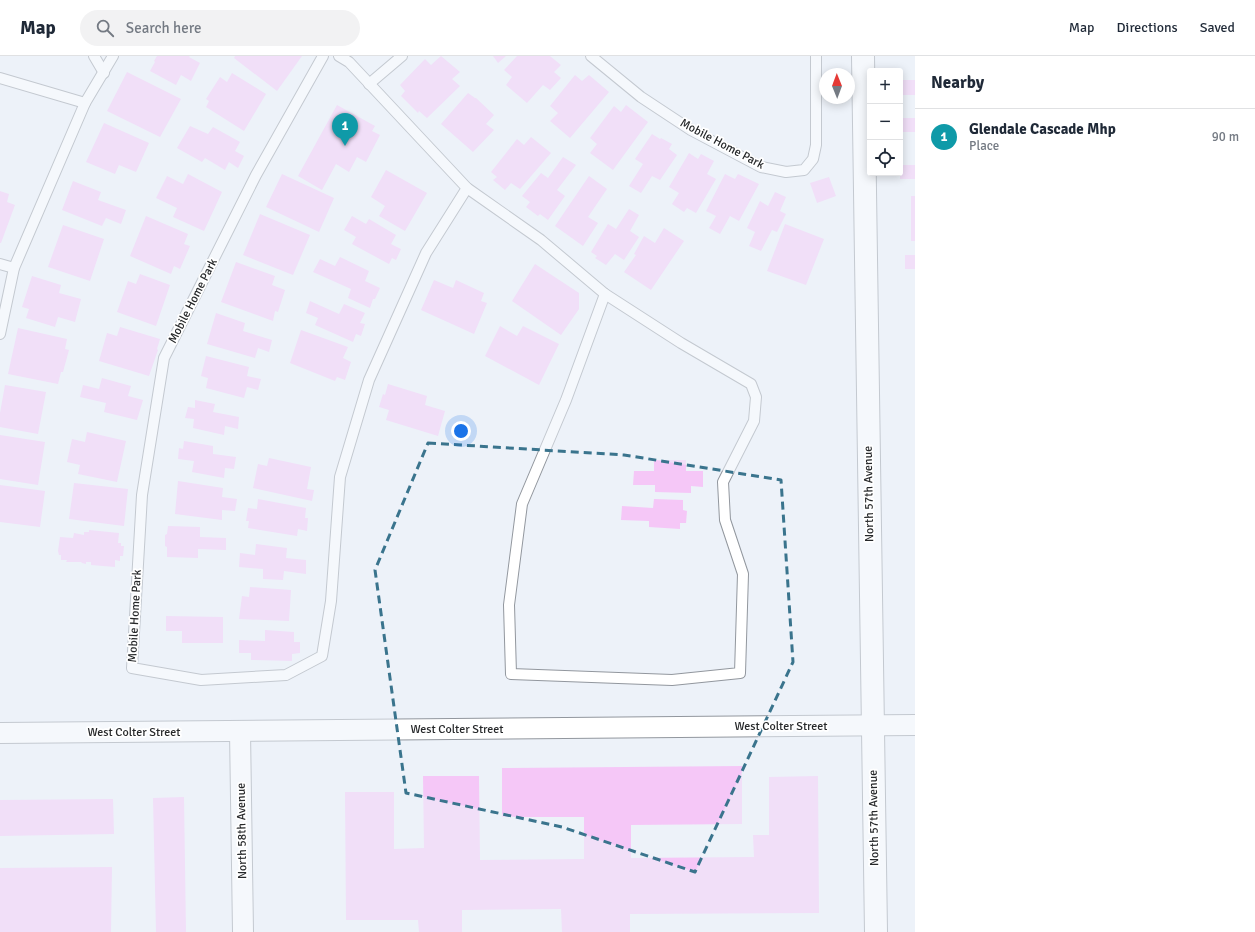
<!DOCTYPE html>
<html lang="en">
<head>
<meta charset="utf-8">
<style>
  body { margin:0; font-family:Signika,sans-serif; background:#f2f2f3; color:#1f2937 }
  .controls { position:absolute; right:12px; top:12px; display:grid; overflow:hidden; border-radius:4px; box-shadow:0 2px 10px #0003 }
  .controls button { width:36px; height:36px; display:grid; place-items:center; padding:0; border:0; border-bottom:1px solid #e0e1e3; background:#fff; color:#1f2937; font:20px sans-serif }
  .compass { position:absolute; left:819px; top:12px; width:36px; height:36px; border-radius:50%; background:#fff; box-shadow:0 2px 10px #0003; rotate:359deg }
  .you { position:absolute; left:461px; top:375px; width:14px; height:14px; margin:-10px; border:3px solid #fff; border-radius:50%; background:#1a73e8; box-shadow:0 0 0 6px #1a73e833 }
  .badge { display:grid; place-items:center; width:26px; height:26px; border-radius:50%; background:#ea580c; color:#fff; font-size:13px; font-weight:700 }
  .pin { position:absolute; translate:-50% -33px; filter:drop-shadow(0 1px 2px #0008) }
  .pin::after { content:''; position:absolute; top:21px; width:14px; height:12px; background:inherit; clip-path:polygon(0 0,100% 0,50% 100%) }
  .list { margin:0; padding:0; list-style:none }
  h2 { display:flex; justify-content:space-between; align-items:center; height:52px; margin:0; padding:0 16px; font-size:17px }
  h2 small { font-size:13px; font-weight:400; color:#747a83 }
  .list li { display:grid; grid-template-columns:26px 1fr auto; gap:12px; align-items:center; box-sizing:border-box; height:56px; padding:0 16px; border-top:1px solid #e0e1e3 }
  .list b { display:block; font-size:15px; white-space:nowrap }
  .list p { margin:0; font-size:13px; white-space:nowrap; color:#747a83 }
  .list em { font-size:13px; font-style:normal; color:#747a83 }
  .icon { flex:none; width:22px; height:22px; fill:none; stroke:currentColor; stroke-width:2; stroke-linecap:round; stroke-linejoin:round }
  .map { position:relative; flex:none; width:915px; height:876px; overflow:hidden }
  header { display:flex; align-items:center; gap:24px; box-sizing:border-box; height:56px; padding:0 20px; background:#fff; border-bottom:1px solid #e0e1e3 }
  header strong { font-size:19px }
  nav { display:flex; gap:22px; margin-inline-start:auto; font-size:14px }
  .search { width:280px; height:36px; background:#f2f2f3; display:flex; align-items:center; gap:10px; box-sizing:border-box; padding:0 14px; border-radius:22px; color:#747a83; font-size:15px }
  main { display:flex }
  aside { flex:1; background:#fff }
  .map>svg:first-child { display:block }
  .building { fill:#f5c7f7 }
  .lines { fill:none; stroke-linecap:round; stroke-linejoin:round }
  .lane-casing { stroke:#92979e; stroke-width:12 }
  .street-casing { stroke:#92979e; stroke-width:22 }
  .secondary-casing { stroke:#92979e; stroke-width:24 }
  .lane { stroke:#fff; stroke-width:10 }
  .street { stroke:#fff; stroke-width:20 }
  .secondary { stroke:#fff; stroke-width:22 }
  .marked { fill:none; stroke:#3a748d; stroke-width:3; stroke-dasharray:8 5; stroke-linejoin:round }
  .labels { text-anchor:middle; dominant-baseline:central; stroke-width:3.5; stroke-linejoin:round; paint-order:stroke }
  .street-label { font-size:12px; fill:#26282a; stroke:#fff }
</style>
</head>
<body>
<header>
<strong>Map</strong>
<div class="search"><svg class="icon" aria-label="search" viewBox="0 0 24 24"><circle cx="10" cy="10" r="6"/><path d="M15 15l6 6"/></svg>Search here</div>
<nav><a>Map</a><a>Directions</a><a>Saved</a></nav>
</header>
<main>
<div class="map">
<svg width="915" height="876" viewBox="0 0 915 876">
  <rect width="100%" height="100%" fill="#edf2f9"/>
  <g class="building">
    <path d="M157,0H190L189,1L200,7L191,25L181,19L176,29L150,15L155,6L154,5Z"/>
    <path d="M235,0H302L277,35L234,2Z"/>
    <path d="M441,0L460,16L452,23L460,30L427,62L419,55L418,57L401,40L405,35L400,29L425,3L431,9Z"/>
    <path d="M493,0H506L498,7Z"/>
    <path d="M517,0H550L561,9L554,16L561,22L550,34L543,29L527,47L506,29L512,21L504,14Z"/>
    <path d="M127,16L181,43L160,81L107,55Z"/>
    <path d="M232,17L266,38L244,75L206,51L209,45L206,43L220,21L227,26Z"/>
    <path d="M575,19L582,25L589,19L609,36L570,82L550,65L558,57L550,50Z"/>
    <rect x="900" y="24" width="15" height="15"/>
    <path d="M468,37L475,42H476L494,59L486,68L494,74L473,96L441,68Z"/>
    <path d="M337,49L375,70L372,75L380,79L366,106L357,101L349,116L336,108L322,134L298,120Z"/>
    <path d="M626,49L648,66L613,114L590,97L597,88L590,82L614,50L621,56Z"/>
    <rect x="900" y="62" width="15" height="14"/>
    <path d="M104,67L149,87L136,116L119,109L115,118L86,106Z"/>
    <path d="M190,70L208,78L213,71L240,86L235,95L244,100L238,112L229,106L225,114L205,102L202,106L177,92Z"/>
    <path d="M652,78L660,83L661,82L672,88L669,93L677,99L660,124L652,120L641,137L629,130L643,108L635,103Z"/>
    <path d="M531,81L551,97L520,133L511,127L505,134L493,124L497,121L491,116L517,83L524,89Z"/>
    <path d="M689,97L698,103L701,98L714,105L707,118L716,123L696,157L687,152L684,156L672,148L679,137L669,131Z"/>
    <path d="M563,101L576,109L557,134L565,140L548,164L540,158L538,160L526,151L530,146L522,140L541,117L548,122Z"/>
    <rect x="900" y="109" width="15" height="14"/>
    <path d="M386,114L427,137L405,175L379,160L385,150L371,141Z"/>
    <path d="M188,118L222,136L204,175L173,161L177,152L156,142L167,120L183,128Z"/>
    <path d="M282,118L334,142L319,176L266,151Z"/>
    <path d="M725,118L735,123L738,118L759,128L739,165L730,160L720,178L709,172L716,160L706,155Z"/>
    <path d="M589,120L607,133L588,161L598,167L583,190L555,170Z"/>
    <path d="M829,121L836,140L817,147L810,127Z"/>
    <path d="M73,125L101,136L98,144L126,154L121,168L106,162L102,170L62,154Z"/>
    <path d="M0,135L9,138L7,146L15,149L1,187H0Z"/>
    <path d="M775,136L786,141L780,155L786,158L777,176L772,174L761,195L749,190L755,176L747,172L760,145L768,150Z"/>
    <rect x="911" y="140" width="4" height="45"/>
    <path d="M629,153L639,159L630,175L639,181L624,204L615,198L606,209L595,202L597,200L591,196L608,168L616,173Z"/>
    <path d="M260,158L310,179L293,219L243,199Z"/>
    <path d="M146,160L188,178L184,188L190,190L180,213L174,210L171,218L130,200Z"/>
    <path d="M352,160L366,168L369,163L396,179L391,188L401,193L396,204L392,202L389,208L352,188L356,181L344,174Z"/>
    <path d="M785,168L824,183L806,229L767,215Z"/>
    <path d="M63,169L104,183L90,225L48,211Z"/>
    <path d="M664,172L684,185L651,234L624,216L636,199L634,198L644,180L655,187Z"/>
    <rect x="905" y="199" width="10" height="14"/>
    <path d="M340,201L369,215L365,225L380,232L375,243H373L370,252L348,242L351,233L313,216L320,203L335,210Z"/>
    <path d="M236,206L275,220L272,229L285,234L278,256L275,255L273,265L221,246Z"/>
    <path d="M535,208L579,237V253L561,279L512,245Z"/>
    <path d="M140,218L170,229L156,270L117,256L128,225L136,228Z"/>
    <path d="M32,220L61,229L59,237L81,243L75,266L58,261L55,271L26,262L29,253L22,251Z"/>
    <path d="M434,224L453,232L456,224L484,237L481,245L487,247L474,278L421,254Z"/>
    <path d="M310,245L339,258L344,248L365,257L360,267L365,268L361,280L356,278L353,286L315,269L318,262L306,257Z"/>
    <path d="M216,257L245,267L243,275L272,284L269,296L258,292L255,302L207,288Z"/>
    <path d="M500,270L517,280L523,270L559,288L539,329L485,300Z"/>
    <path d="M120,271L160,283L157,293L158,294L149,320L99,305L107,277L117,280Z"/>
    <path d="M18,272L67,283L65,293L69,294L63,316H61L58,328L8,318Z"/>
    <path d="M301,274L348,291L343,302L351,306L345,324L337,321L335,325L290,307Z"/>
    <path d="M206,300L249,311L247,320L261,323L258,334L247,331L244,342L206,332L208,322L201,320Z"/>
    <path d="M102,322L131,330L128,340L143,344L137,364L104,356L106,347L80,341L83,329L99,333Z"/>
    <path d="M388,328L427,340L425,349L445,355L438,380L386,364L389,354L379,351L383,338L385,339Z"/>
    <path d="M5,329L46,336L38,378L0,371V357Z"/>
    <path d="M195,344L215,348L213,356L239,361L238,373L225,370L224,379L193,372L194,363L185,362L188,351L195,352Z"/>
    <path d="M87,376L126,385L117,426L78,418L80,409L67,406L72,383L85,386Z"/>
    <path d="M0,379L45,386L38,429L0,423Z"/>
    <path d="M184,385L213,390V398L236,401L234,413L225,412L224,422L192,416L194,405L178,403L179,392L183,393Z"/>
    <path d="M269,402L311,411L307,433L314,434L312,445L253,432L258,408L267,410Z"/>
    <path d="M654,404H686V415H703V431L691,430V437L655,436V429H633L634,415H654Z"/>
    <path d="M178,425L223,432L222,441L237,443L235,455L222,454V464L175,458Z"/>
    <path d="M74,427L128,433L124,470L69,463Z"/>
    <path d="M0,429L45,435L40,471L0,466Z"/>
    <path d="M258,443L306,452L305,462H308L307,475L298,473L297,480L248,472L249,465H246L248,452L257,453Z"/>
    <path d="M654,443L683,444V454L687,455L686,467H680V473L649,471V465L621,464L622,450L653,452Z"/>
    <path d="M168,470L200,471V481L226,482V494L198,493V502L167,501V491L165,490V479L167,478Z"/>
    <path d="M89,474L119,477L118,487H121V490H124L123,500H120V505L115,504V511L91,509V506H86V508L82,507L81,506H66L67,504H61V499H59L58,495L60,481L73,482L74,477L84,479V476H89Z"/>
    <path d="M256,488L287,492L286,502L306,504V518L284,515L283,524L263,523V513L239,511L240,497L255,499Z"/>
    <path d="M250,531L291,534L289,565L239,563L242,540L249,541Z"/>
    <path d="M166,560L223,561V587H182V575H166Z"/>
    <path d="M265,574L294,576V586H300V597L292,598V605L251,604V597H239V584L265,585Z"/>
    <path d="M742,710V768L631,769V802L754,801L753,779H769V721L818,720L819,857L630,858V876H562L561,853L462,854V876H419L418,864H346L345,736H394V793L424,792L423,720H479L480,804L584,803V761H502V712Z"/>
    <path d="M184,741L186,876H156L153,742Z"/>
    <path d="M113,743L114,778L0,780V744Z"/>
    <path d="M112,811L111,876H0V812Z"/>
  </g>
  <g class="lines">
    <defs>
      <g id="lane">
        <path d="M94,0L104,17"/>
        <path d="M323,0L256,119L164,302L142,439L132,612L201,624L286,619L322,600L331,545L340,421L369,324L426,197L467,132"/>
        <path d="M339,0L349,6L467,132L541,184L605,238"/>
        <path d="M591,0L641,41L691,74L761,111L786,116L804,114L813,103L816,89V0"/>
        <path d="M0,22L85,47"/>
        <path d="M369,28L402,0"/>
        <path d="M0,208L14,212"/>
        <path d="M605,238L681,287L751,328L756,341L754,365L723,426L725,464L743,518L740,617L672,624L511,618L509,549L522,448L566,344Z"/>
        <path d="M0,278L14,212L85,47L113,0"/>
      </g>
      <g id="street">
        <path d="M240,675L243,876"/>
        <path d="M0,677L915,669"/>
      </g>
      <path id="secondary" d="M863,0L876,876"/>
    </defs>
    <use href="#lane" class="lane-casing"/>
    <use href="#street" class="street-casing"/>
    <use href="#secondary" class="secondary-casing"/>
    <use href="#lane" class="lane"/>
    <use href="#street" class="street"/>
    <use href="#secondary" class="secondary"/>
  </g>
  <path d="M0 0H915V876H0ZM428,387L624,399L781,424L793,606L695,816L562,771L406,737L375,514Z" fill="#edf2f9" fill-opacity=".55" fill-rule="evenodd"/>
  <path class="marked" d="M428,387L624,399L781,424L793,606L695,816L562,771L406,737L375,514Z"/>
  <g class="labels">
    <g class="street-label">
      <text transform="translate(722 88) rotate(28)">Mobile Home Park</text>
      <text transform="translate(193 245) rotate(-63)">Mobile Home Park</text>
      <text transform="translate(869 438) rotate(-91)">North 57th Avenue</text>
      <text transform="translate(135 560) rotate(-87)">Mobile Home Park</text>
      <text x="781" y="670">West Colter Street</text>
      <text x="457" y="673">West Colter Street</text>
      <text x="134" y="676">West Colter Street</text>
      <text transform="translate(874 762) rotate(-91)">North 57th Avenue</text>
      <text transform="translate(242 775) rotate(-91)">North 58th Avenue</text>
    </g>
  </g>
</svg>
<div class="controls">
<button>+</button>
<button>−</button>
<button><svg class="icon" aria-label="locate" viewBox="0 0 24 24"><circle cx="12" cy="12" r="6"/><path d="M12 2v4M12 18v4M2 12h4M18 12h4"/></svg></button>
</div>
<svg class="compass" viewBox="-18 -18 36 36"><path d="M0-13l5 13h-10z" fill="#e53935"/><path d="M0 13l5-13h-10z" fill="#747a83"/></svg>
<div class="you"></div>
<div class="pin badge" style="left:345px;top:90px;background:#0f9aa8">1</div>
</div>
<aside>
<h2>Nearby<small></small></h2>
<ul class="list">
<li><span class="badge" style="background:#0f9aa8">1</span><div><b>Glendale Cascade Mhp</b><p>Place</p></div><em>90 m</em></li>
</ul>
</aside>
</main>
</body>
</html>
